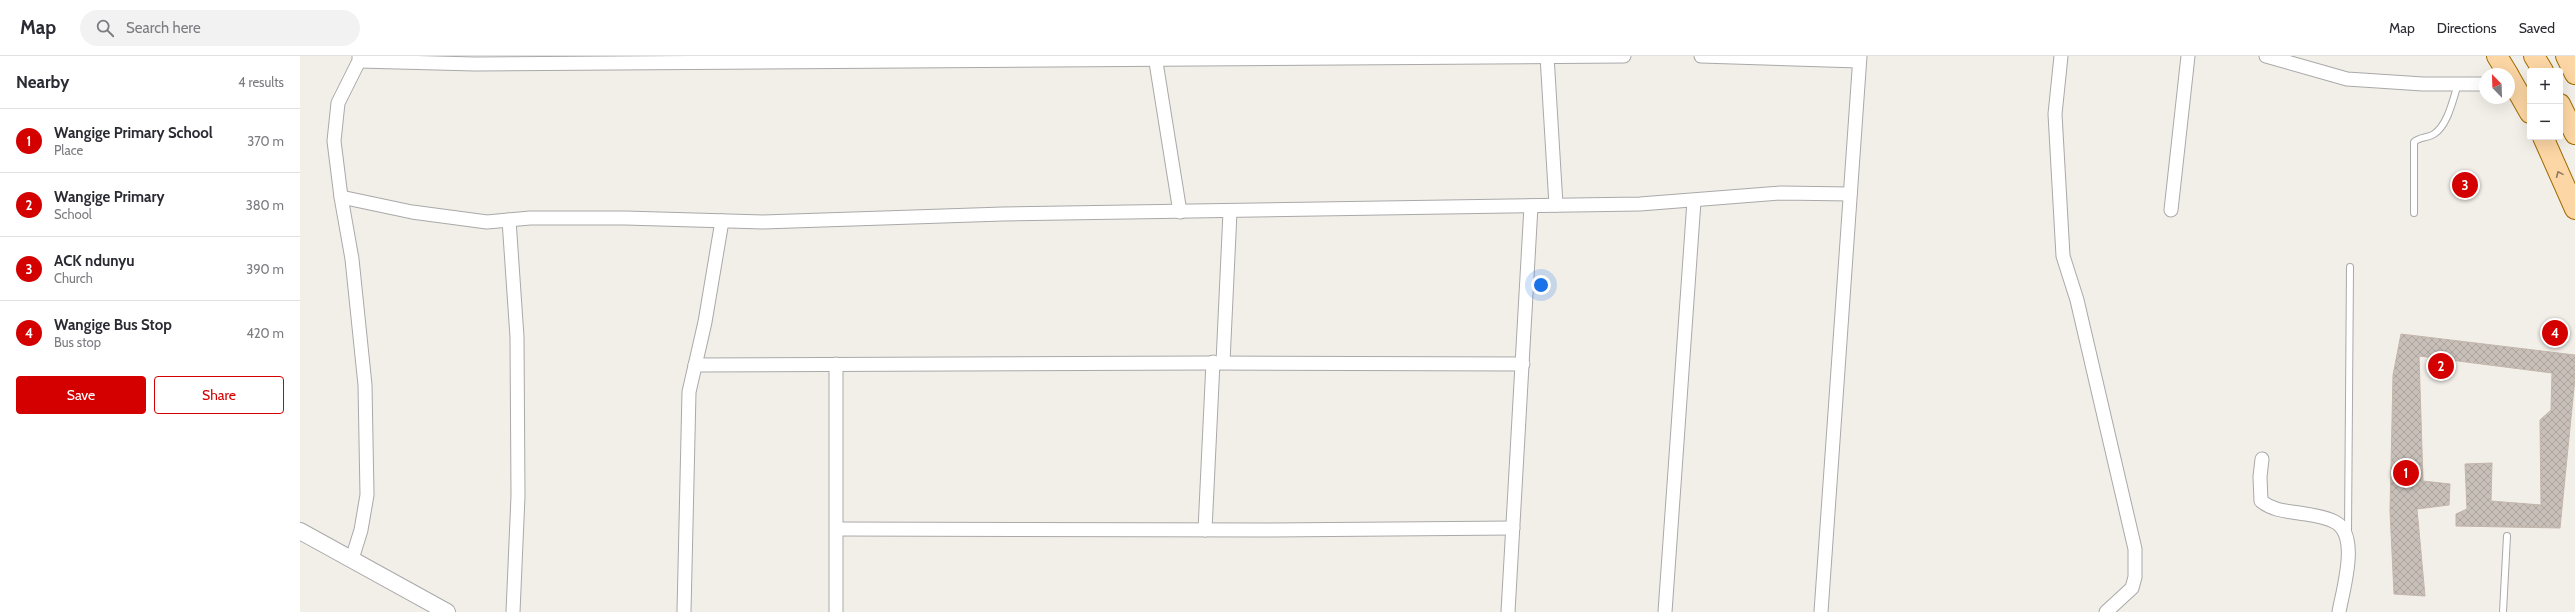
<!DOCTYPE html>
<html lang="en">
<head>
<meta charset="utf-8">
<style>
  body { margin:0; font-family:Cabin,sans-serif; background:#f2f2f3; color:#2b2b33 }
  .controls { position:absolute; right:12px; top:12px; display:grid; overflow:hidden; border-radius:4px; box-shadow:0 4px 16px #0002 }
  .controls button { width:36px; height:36px; display:grid; place-items:center; padding:0; border:0; border-bottom:1px solid #e1e1e2; background:#fff; color:#2b2b33; font:20px sans-serif }
  .compass { position:absolute; left:2179px; top:12px; width:36px; height:36px; border-radius:50%; background:#fff; box-shadow:0 4px 16px #0002; rotate:337deg }
  .you { position:absolute; left:1241px; top:229px; width:14px; height:14px; margin:-10px; border:3px solid #fff; border-radius:50%; background:#1a73e8; box-shadow:0 0 0 6px #1a73e833 }
  .badge { display:grid; place-items:center; width:26px; height:26px; border-radius:50%; background:#d40000; color:#fff; font-size:13px; font-weight:700 }
  .pin { position:absolute; translate:-50% -50%; border:2px solid #fff; box-shadow:0 1px 4px #0006 }
  .list { margin:0; padding:0; list-style:none }
  h2 { display:flex; justify-content:space-between; align-items:center; height:52px; margin:0; padding:0 16px; font-size:17px }
  h2 small { font-size:13px; font-weight:400; color:#7c7c81 }
  .list li { display:grid; grid-template-columns:26px 1fr auto; gap:12px; align-items:center; box-sizing:border-box; height:64px; padding:0 16px; border-top:1px solid #e1e1e2 }
  .list b { display:block; font-size:15px; white-space:nowrap }
  .list p { margin:0; font-size:13px; white-space:nowrap; color:#7c7c81 }
  .list em { font-size:13px; font-style:normal; color:#7c7c81 }
  .actions { display:flex; gap:8px; padding:12px 16px }
  .actions a { flex:1; padding:9px 0; border:1px solid #d40000; border-radius:4px; text-align:center; font-size:14px; color:#d40000 }
  .actions .main { background:#d40000; color:#fff }
  .icon { flex:none; width:22px; height:22px; fill:none; stroke:currentColor; stroke-width:2; stroke-linecap:round; stroke-linejoin:round }
  .map { position:relative; flex:none; width:2275px; height:556px; overflow:hidden }
  header { display:flex; align-items:center; gap:24px; box-sizing:border-box; height:56px; padding:0 20px; background:#fff; border-bottom:1px solid #e1e1e2 }
  header strong { font-size:19px }
  nav { display:flex; gap:22px; margin-inline-start:auto; font-size:14px }
  .search { width:280px; height:36px; background:#f2f2f3; display:flex; align-items:center; gap:10px; box-sizing:border-box; padding:0 14px; border-radius:22px; color:#7c7c81; font-size:15px }
  main { display:flex }
  aside { flex:1; background:#fff }
  .map>svg:first-child { display:block }
  .building { fill:url(#building-cross-hatch); stroke:#c4b6ab }
  .lines { fill:none; stroke-linecap:round; stroke-linejoin:round }
  .service-casing { stroke:#a9a9a9; stroke-width:8 }
  .minor-casing { stroke:#a9a9a9; stroke-width:15 }
  .tertiary-casing { stroke:#a9a9a9; stroke-width:18 }
  .primary-casing { stroke:#a06b00; stroke-width:22 }
  .service { stroke:#fff; stroke-width:6 }
  .minor { stroke:#fff; stroke-width:13 }
  .tertiary { stroke:#fff; stroke-width:16 }
  .primary { stroke:#fcd6a4; stroke-width:20 }
  .oneway { stroke:#8f7c63 }
</style>
</head>
<body>
<header>
<strong>Map</strong>
<div class="search"><svg class="icon" aria-label="search" viewBox="0 0 24 24"><circle cx="10" cy="10" r="6"/><path d="M15 15l6 6"/></svg>Search here</div>
<nav><a>Map</a><a>Directions</a><a>Saved</a></nav>
</header>
<main>
<aside>
<h2>Nearby<small>4 results</small></h2>
<ul class="list">
<li><span class="badge">1</span><div><b>Wangige Primary School</b><p>Place</p></div><em>370 m</em></li>
<li><span class="badge">2</span><div><b>Wangige Primary</b><p>School</p></div><em>380 m</em></li>
<li><span class="badge">3</span><div><b>ACK ndunyu</b><p>Church</p></div><em>390 m</em></li>
<li><span class="badge">4</span><div><b>Wangige Bus Stop</b><p>Bus stop</p></div><em>420 m</em></li>
</ul>
<div class="actions"><a class="main">Save</a><a>Share</a></div>
</aside>
<div class="map">
<svg width="2275" height="556" viewBox="0 0 2275 556">
  <defs>
    <pattern id="building-cross-hatch" width="8" height="8" patternUnits="userSpaceOnUse"><rect width="8" height="8" fill="#c7bfb8"/><path d="M0 0l8 8M0 8l8-8" fill="none" stroke="#aba49e"/></pattern>
  </defs>
  <rect width="100%" height="100%" fill="#f2efe9"/>
  <path class="building" d="M2101,278L2275,299V322L2260,472L2156,470V458L2167,453L2165,408L2192,407L2191,445L2241,449L2240,364L2251,354L2252,317L2119,300L2123,425L2150,428L2149,449L2117,453L2125,540L2094,538L2090,455L2093,319Z"/>
  <g class="lines">
    <defs>
      <g id="service">
        <path d="M2114,157V86C2119,81 2128,82 2134,78C2148,69 2153,43 2158,28"/>
        <path d="M2048,476L2050,211"/>
        <path d="M2203,556L2207,480"/>
      </g>
      <g id="minor">
        <path d="M855,0L880,156"/>
        <path d="M1247,0L1256,149"/>
        <path d="M1401,0L1559,5"/>
        <path d="M1761,0L1755,58L1763,200L1777,244L1835,493V521L1832,532L1806,556"/>
        <path d="M1966,0L2047,23L2123,28H2185"/>
        <path d="M59,5L175,8L1324,0"/>
        <path d="M41,141L112,156L187,166L230,162H325L463,166L703,158L1340,148L1481,137L1550,138"/>
        <path d="M1871,154L1888,0"/>
        <path d="M209,164L217,281L218,440L213,556"/>
        <path d="M923,306L930,156"/>
        <path d="M536,308V556"/>
        <path d="M395,309C671,307 947,306 1223,308"/>
        <path d="M1962,403L1960,421L1961,445C1972,454 1985,455 1999,457C2010,459 2024,460 2035,466C2060,479 2043,533 2039,556"/>
        <path d="M537,473L971,474L1213,472"/>
        <path d="M905,474L913,306"/>
        <path d="M52,503L61,474L67,439L65,329L52,203L41,141L34,85L38,47L59,5V0"/>
        <path d="M384,556L389,336L405,266L422,165"/>
        <path d="M1208,556L1231,150"/>
        <path d="M1365,556L1394,145"/>
        <path d="M1521,556L1560,0"/>
      </g>
      <path id="tertiary" d="M0,475L147,556"/>
      <g id="primary">
        <path d="M2197,0L2208,18"/>
        <path d="M2234,0L2243,15"/>
        <path d="M2266,0L2275,18"/>
        <path d="M2209,20L2230,57"/>
        <path d="M2260,48L2275,78"/>
        <path d="M2243,81L2275,153"/>
      </g>
    </defs>
    <use href="#service" class="service-casing"/>
    <use href="#minor" class="minor-casing"/>
    <use href="#tertiary" class="tertiary-casing"/>
    <use href="#primary" class="primary-casing"/>
    <use href="#service" class="service"/>
    <use href="#minor" class="minor"/>
    <use href="#tertiary" class="tertiary"/>
    <use href="#primary" class="primary"/>
  </g>
  <defs><path id="oneway-chevron" d="M-2-3.5L2.5 0L-2 3.5" fill="none" stroke-width="1.6" stroke-linecap="round" stroke-linejoin="round"/></defs>
  <use class="oneway" href="#oneway-chevron" transform="translate(2259 118) rotate(-114)"/>
</svg>
<div class="controls">
<button>+</button>
<button>−</button>
</div>
<svg class="compass" viewBox="-18 -18 36 36"><path d="M0-13l5 13h-10z" fill="#e53935"/><path d="M0 13l5-13h-10z" fill="#7c7c81"/></svg>
<div class="you"></div>
<div class="pin badge" style="left:2106px;top:417px">1</div>
<div class="pin badge" style="left:2141px;top:310px">2</div>
<div class="pin badge" style="left:2165px;top:129px">3</div>
<div class="pin badge" style="left:2255px;top:277px">4</div>
</div>
</main>
</body>
</html>
